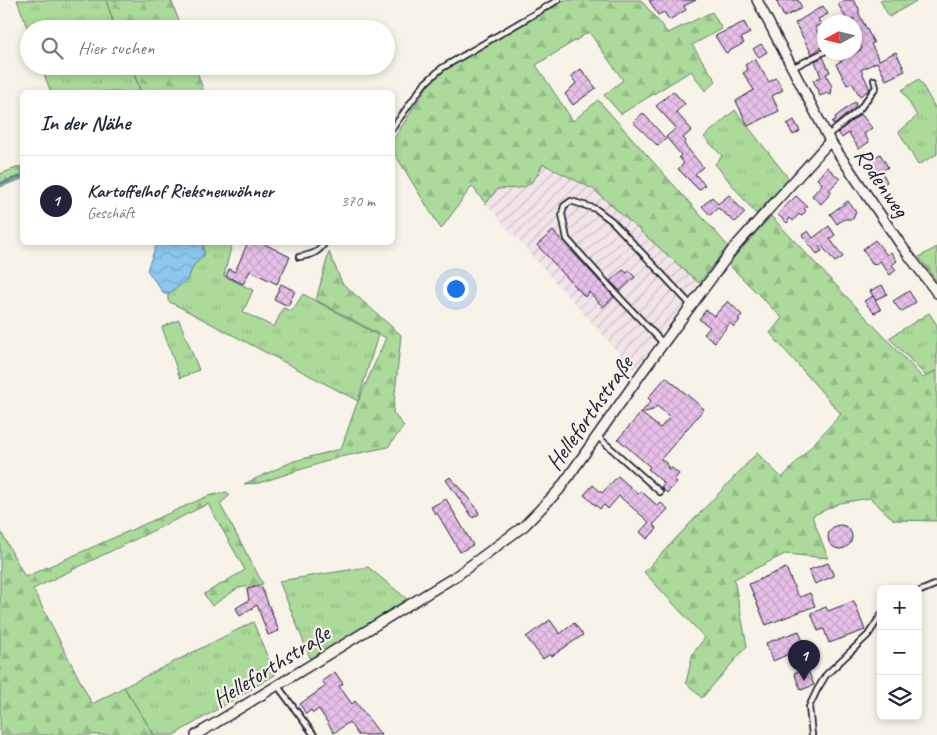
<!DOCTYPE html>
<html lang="de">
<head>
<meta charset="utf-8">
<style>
  body { margin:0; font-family:Caveat,sans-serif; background:#f2f2f3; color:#1f2937 }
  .controls { position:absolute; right:15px; bottom:15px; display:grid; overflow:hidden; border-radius:8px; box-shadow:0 2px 8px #0003 }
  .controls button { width:45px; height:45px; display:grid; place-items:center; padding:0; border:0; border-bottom:1px solid #e0e1e3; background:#fff; color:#1f2937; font:25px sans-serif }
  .compass { position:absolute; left:817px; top:15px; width:45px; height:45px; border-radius:50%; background:#fff; box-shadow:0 2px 8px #0003; rotate:263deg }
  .you { position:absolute; left:455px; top:288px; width:18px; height:18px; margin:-12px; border:4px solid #fff; border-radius:50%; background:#1a73e8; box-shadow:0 0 0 8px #1a73e833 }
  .badge { display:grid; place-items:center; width:32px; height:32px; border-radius:50%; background:#22223b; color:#fff; font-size:16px; font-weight:700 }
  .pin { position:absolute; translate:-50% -41px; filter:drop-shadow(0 1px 2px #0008) }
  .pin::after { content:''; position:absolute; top:26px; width:18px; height:15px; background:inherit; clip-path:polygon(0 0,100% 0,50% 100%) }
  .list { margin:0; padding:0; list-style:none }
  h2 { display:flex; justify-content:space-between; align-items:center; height:65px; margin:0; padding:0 20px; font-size:21px }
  h2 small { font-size:16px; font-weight:400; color:#747a83 }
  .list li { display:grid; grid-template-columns:32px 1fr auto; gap:15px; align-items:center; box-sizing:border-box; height:90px; padding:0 20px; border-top:1px solid #e0e1e3 }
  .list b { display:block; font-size:19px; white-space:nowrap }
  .list p { margin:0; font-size:16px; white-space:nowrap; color:#747a83 }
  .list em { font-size:16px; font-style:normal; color:#747a83 }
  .icon { flex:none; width:28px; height:28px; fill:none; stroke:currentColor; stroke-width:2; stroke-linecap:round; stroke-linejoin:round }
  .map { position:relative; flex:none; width:937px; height:735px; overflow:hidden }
  .search { position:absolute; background:#fff; box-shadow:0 2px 8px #0003; left:20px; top:20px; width:375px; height:55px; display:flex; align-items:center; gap:12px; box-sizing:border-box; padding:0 18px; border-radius:28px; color:#747a83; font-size:19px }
  .panel { position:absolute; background:#fff; box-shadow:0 2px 8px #0003; left:20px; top:90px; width:375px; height:155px; border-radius:8px }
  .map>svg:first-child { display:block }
  .industrial { fill:url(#industrial-furrows) }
  .grass { fill:url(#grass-tufts); stroke:#667e6a }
  .forest { fill:url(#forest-firs); stroke:#667e6a }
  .water { fill:url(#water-waves); stroke:#6285a6 }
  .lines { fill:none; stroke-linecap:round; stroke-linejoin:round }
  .stream { stroke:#6285a6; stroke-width:3 }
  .building { fill:url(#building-cross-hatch); stroke:#22223b }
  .lane-casing { stroke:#22223b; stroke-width:8 }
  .street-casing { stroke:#22223b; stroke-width:12 }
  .lane { stroke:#f7f3e8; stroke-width:4.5 }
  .street { stroke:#f7f3e8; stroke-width:9 }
  .labels { text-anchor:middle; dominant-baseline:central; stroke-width:4.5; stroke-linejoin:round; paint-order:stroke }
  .street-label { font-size:24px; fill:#22223b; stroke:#f7f3e8 }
</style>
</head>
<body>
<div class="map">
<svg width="937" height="735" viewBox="0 0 937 735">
  <defs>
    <pattern id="industrial-furrows" width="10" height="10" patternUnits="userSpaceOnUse" patternTransform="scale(1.25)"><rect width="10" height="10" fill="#f2e4e8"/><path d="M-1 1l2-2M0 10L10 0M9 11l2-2" fill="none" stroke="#cfc3c8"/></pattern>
    <pattern id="grass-tufts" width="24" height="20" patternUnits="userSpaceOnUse" patternTransform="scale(1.25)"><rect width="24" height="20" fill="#abda9a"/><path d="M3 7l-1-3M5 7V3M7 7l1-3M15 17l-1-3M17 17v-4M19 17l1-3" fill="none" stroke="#93bb86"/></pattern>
    <pattern id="forest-firs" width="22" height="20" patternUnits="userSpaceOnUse" patternTransform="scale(1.25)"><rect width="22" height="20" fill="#abda9a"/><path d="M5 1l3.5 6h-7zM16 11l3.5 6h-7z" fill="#93bb86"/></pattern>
    <pattern id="water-waves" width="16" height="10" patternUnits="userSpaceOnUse" patternTransform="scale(1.25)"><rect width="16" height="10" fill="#8dc7ed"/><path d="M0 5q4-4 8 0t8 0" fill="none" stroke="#79abcc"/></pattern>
    <pattern id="building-cross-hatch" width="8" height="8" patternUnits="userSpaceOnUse" patternTransform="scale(1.25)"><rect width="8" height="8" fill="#e7c0e8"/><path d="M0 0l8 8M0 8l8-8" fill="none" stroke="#c6a5c8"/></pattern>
  </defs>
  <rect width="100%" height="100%" fill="#f7f3e8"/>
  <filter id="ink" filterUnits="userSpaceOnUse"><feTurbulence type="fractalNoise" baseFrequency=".02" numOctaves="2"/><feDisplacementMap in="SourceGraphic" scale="10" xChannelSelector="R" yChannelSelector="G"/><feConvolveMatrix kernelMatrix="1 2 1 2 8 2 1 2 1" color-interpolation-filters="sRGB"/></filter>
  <g filter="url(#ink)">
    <path class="industrial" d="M542,163L593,189L699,283L634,370L486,204L497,189L526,187L536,179Z"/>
    <g class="grass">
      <path d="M17,0H106L116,29H29V32Z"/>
      <path d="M880,0H918L889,17Z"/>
      <path d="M41,66H131L141,92H51Z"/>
      <path d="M919,79L937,111V154L918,165L899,132L917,116L902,90Z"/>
      <path d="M735,110L789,179L756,214L715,164L722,156L704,137Z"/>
      <path d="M203,243H232L224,276L253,290L243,312L274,327L283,308L292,311L303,294L378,335L358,401L168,301V294L187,280L194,265L204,256Z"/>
      <path d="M929,313L937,325V370L926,376L889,338Z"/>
      <path d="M179,320L199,370L180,378L162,327Z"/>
      <path d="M368,567L407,599L311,660L279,581Z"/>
      <path d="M253,622L275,675L174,735H154L124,687Z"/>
    </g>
    <g class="forest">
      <path d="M106,0H171L182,29H116Z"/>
      <path d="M564,0H641L668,33L712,12L722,29L692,45L716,81L705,91L691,71L621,114L604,95L623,80L589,32L536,65L573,121L598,100L728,246L699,283L593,189L543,164C529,192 526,187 497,189L486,204L472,186L441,229L393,151V140L427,87L443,70Z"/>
      <path d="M131,66H195L204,92H141Z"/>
      <path d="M22,166V179L0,187V174Z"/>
      <path d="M771,216L923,378L937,370V521L894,520L870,498L840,503L812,516L828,558L785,554L734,579L747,646L702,698L686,683L693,653L705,638L644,572L757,453L782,478L841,414L770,333L782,318L728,264Z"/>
      <path d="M937,247V282L919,257Z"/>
      <path d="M329,252L342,283L401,335L393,413L404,426L388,447L340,457L259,483L244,484L294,461L341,449L356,406L386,338L316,300Z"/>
      <path d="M227,492L230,495L220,504L263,584L238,588L212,606L204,594L245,570L208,504L33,589L92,704L124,687L154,735H0V530L25,577L208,496Z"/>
    </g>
    <path class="water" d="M159,243H203V250L205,253L194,265L187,280L168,294H164L147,270L155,248Z"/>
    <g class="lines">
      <path class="stream" d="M0,184L22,176"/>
    </g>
    <g class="building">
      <path d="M649,0H696L684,6L686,10L669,20L664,12L658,15Z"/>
      <path d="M776,0H798L802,8L784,17Z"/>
      <path d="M845,0H853L859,8V14L874,43L871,44L879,60L896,52L905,71L886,80L877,62L861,70L870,89L860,96L852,83L847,85L836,64L862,49L854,29V18L848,22L838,4Z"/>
      <path d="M823,6L828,14L818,19L821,24L815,27L824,45L812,54L795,23Z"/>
      <path d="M744,22L750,33L741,38L744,43L726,53L715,36Z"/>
      <path d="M761,44L767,52L759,57L753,49Z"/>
      <path d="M823,57L830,72L826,74L832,87L831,95L827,93L820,96L813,80L821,77L815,61Z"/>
      <path d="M755,59L769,82L776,78L783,90L772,96L779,111L748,126L736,101L754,90L743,73L748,70L745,65Z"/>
      <path d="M581,69L596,88L573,105L565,94L576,83L571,76Z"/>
      <path d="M673,91L685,104L676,112L692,130L683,138L686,141L684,144L703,167L695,174L705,185L699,190L678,169L684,163L679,157L681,155L666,137L676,128L656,106Z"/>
      <path d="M855,102L856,107L834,125L832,122L836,119L835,117Z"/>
      <path d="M643,113L666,139L658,146L633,122Z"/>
      <path d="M861,114L872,128L864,134L869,142L859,149L849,133L842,138L838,132Z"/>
      <path d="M794,120L800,131L793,135L787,124Z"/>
      <path d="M880,154L888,167L877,175L868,162Z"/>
      <path d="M827,167L840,179L829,190L832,192L821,204L812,196L822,184L817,179Z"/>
      <path d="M882,172L887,182L879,186L873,178Z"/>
      <path d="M729,195L745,213L735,222L718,208L710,215L702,206L712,197L718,204Z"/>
      <path d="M796,196L807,206L804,209L806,211L801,216L799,214L793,221L790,218L787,223L777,214Z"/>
      <path d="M848,201L856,212L853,219H844L837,224L830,214Z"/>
      <path d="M829,226L835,235L830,239L843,257L835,262L821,245L819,246L822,251L817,254L802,235L808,231L813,238Z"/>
      <path d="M553,231L614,297L603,307L589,292L585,297L537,245Z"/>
      <path d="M875,240L887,255L891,252L897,261L892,265L896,270L890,275L880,261L876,264L872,263L863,249Z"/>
      <path d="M248,242H261L290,257L277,284L250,271L243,284L226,276L229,269L235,272Z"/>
      <path d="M623,270L627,273L629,271L635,277L620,291L610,281Z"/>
      <path d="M281,284L295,291L288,306L274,299Z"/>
      <path d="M882,285L887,294L875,300L870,291Z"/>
      <path d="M909,291L916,302L901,312L893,301Z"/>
      <path d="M873,296L881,310L874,313L864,301Z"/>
      <path d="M728,301L742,315L738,319L740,320L734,327L730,323L715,342L704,334L710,327L699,319L706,310L714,316Z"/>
      <path d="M666,377L704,409L661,459L667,464L668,469L672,468L679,474L674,480L677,482L667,493L661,487L664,483L648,469L650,467L618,439L641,413L660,428L670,417L657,406L653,410L641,413L651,401L648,398Z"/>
      <path d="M618,476L638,494L641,491L658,506L661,503L668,509L653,525L657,529L647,539L640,532L649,522L619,496L608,509L604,505L600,509L584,495L593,485L602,493Z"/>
      <path d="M450,477L476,507L479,514L473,518L446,480Z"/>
      <path d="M446,499L473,545L460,552L437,513L435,514L431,507Z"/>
      <circle cx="840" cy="537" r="12"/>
      <path d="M828,563L834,576L815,584L809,570Z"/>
      <path d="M786,568L797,594L800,597L810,593L815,606L766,625L749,584Z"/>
      <path d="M261,586L279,631L268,635L257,605L240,616L236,608L249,600L247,589Z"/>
      <path d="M854,601L865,630L829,643L824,629L818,631L811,613L826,607L828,611Z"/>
      <path d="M550,620L560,634L574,623L583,635L552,656L550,654L543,659L526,637Z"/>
      <path d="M799,631L805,647L773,661L766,643Z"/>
      <path d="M807,668L814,685L801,690L794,673Z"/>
      <path d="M335,672L343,684L339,686L352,704L355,701L381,735H358L349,722L334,733L319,709L313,713L311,710L306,714L300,704L326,686L322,681Z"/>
    </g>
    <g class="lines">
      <defs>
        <g id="lane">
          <path d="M792,68L824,52"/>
          <path d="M392,129L424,84L442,68L558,0"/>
          <path d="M827,136L859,110L876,87L874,80"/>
          <path d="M299,257C311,255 319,253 325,242"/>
          <path d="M663,343L621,299L567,239L562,214L564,206L571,201L596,209L612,221L691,305"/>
          <path d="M597,436L660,492"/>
          <path d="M918,592L937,584"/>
          <path d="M277,685L314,735"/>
          <path d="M812,735L809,707L817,690L826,675L868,635L881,615"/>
        </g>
        <g id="street">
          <path d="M757,0L830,141L901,245L937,293"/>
          <path d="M196,735L456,576L524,526L559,490L643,371L733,249L830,141"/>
        </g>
      </defs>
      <use href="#lane" class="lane-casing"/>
      <use href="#street" class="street-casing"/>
      <use href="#lane" class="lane"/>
      <use href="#street" class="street"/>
    </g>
  </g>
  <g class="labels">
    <g class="street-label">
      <text transform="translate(882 182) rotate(56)">Rodenweg</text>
      <text transform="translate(589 413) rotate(-55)">Helleforthstraße</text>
      <text transform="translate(271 666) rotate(-32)">Helleforthstraße</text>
    </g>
  </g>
</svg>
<div class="controls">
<button>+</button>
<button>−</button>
<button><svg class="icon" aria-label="layers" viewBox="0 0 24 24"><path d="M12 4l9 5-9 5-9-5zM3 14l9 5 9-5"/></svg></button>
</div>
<svg class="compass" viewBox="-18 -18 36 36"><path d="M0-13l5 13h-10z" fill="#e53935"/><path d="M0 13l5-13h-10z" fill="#747a83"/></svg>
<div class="you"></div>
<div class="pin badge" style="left:804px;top:681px">1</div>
<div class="search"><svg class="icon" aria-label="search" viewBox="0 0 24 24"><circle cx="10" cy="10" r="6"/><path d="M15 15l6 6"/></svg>Hier suchen</div>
<section class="panel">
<h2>In der Nähe<small></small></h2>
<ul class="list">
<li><span class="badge">1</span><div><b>Kartoffelhof Rieksneuwöhner</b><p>Geschäft</p></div><em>370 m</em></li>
</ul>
</section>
</div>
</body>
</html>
